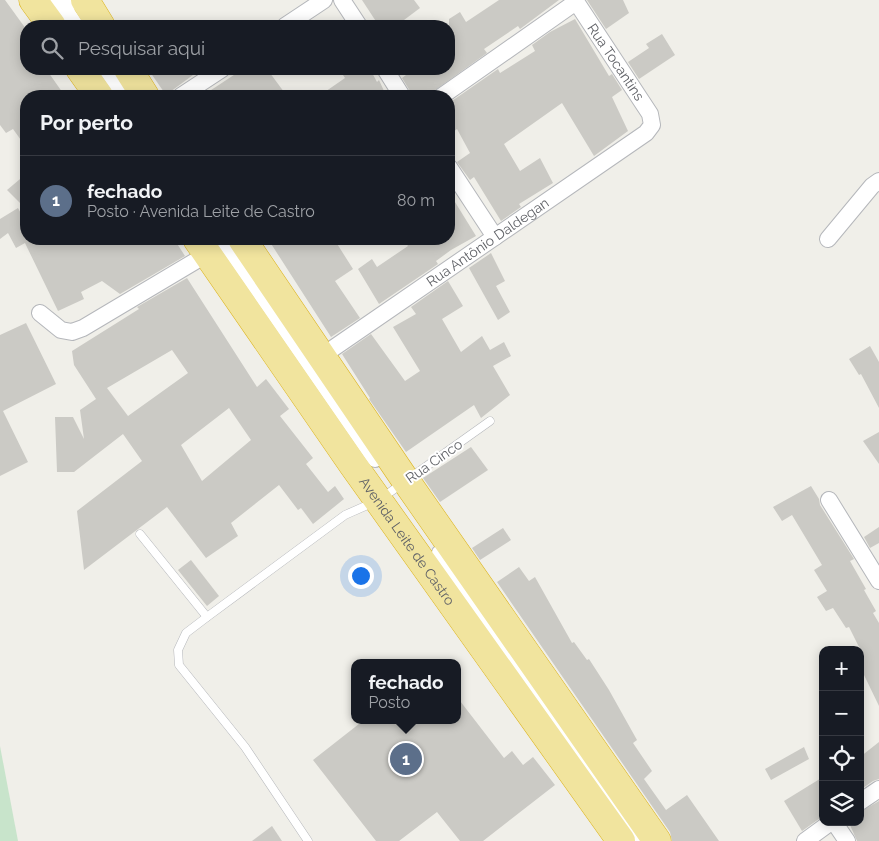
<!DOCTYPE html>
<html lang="pt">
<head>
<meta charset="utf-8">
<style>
  body { margin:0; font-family:Raleway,sans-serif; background:#20242c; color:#f1f3f6 }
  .controls { position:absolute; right:15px; bottom:15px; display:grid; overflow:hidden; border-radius:10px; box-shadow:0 2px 12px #0003 }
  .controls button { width:45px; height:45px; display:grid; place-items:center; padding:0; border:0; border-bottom:1px solid #363941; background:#171b24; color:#f1f3f6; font:25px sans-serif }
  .you { position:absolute; left:360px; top:575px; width:18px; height:18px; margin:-12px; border:4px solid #fff; border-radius:50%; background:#1a73e8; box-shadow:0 0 0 8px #1a73e833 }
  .badge { display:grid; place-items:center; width:32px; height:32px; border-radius:50%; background:#0b8043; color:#fff; font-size:16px; font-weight:700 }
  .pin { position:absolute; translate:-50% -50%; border:2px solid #fff; box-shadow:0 1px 5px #0006 }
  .popup { position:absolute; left:351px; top:659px; width:110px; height:65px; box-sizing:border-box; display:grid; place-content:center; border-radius:10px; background:#171b24; filter:drop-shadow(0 1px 4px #0005); font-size:16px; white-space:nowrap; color:#9ea1a6 }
  .popup b { font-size:19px; color:#f1f3f6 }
  .popup::after { content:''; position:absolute; left:50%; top:100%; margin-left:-10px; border:10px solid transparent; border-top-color:#171b24 }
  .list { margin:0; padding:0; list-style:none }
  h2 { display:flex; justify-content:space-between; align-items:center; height:65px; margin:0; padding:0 20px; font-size:21px }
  h2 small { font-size:16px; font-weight:400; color:#9ea1a6 }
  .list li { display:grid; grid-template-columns:32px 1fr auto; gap:15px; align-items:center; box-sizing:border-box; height:90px; padding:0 20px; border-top:1px solid #363941 }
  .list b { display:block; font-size:19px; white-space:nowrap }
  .list p { margin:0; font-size:16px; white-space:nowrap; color:#9ea1a6 }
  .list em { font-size:16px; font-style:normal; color:#9ea1a6 }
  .icon { flex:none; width:28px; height:28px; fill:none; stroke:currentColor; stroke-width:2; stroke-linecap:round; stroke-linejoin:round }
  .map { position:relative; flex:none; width:879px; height:841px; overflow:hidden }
  .search { position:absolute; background:#171b24; box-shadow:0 2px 12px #0003; left:20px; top:20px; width:435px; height:55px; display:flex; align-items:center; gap:12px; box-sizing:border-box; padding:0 18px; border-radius:20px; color:#9ea1a6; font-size:19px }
  .panel { position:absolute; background:#171b24; box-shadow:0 2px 12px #0003; left:20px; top:90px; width:435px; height:155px; border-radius:20px }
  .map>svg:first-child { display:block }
  .green { fill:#c8e4cb }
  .building { fill:#cbcac5; fill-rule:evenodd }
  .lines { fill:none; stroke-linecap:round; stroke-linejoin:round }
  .lane-casing { stroke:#b5b7bb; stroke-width:9 }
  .street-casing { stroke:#b5b7bb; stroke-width:18 }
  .highway-casing { stroke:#dcb31c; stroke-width:29 }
  .lane { stroke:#fff; stroke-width:8 }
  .street { stroke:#fff; stroke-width:16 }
  .highway { stroke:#f1e49e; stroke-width:28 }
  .labels { text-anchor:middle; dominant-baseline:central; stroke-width:4; stroke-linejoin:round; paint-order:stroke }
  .street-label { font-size:14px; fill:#606267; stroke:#fff }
</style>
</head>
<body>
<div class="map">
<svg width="879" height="841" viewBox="0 0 879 841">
  <rect width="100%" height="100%" fill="#f0efe9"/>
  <path class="green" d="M0,746L18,841H0Z"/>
  <g class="building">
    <path d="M0,0H5L26,29V69H46L65,96H26V147L13,129L6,133L0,125Z"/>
    <path d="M362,0H414L420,8L396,26H379Z"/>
    <path d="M499,0H559L520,29L518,26L484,49L487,53L427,96H412L410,91L402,78L414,69H449V19L460,12L466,22Z"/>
    <path d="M587,0H623L629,13L606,29Z"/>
    <path d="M575,19L609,76L612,74L622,90L612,97L628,131L594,156L562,103L504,144L520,171L540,158L553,183L519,204L521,207L501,221L474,177L470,180L457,162L470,153L457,129L449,135V103L498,69L500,73L535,51L532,45L550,32Z"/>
    <path d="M662,34L675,55L639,79L628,62L649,48L646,44Z"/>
    <path d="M148,69H201L166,95Z"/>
    <path d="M243,69H267L287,96H202Z"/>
    <path d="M339,69H370L377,82L379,80L384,91L386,90L390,96H319L345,78Z"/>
    <path d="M26,174V209L7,190Z"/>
    <path d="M449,185L453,192L450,194L476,236L451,250L436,261L438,264L379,304L358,269L372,259L377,267L408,246L403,239H449Z"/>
    <path d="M18,208L26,223V239H174L185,256L120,294L102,281L81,292L84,299L58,311L25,243L16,248L8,233L0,239V219Z"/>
    <path d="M268,239H334L353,269L335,281L360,318L331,337Z"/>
    <path d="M491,253L505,281L496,286L510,312L498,320L469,268Z"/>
    <path d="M187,278L257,387L266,379L289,409L280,416L313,458L306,464L328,492L335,486L344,499L313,524L301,508L298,510L279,485L231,523L238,536L206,558L167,507L84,570L77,511L142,461L123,434L74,472H57L55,417H73L84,439L80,410L96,399L74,365L72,351L139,309L137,307ZM172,350L188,373L128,416L107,388ZM229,408L251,440L202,481L181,445Z"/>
    <path d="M448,281L463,306L442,319L461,352L482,336L490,350L504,342L511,356L493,366L510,395L481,418L474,405L406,452L369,399L370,398L342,354L371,334L405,381L420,371L393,327L416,314L411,307Z"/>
    <path d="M26,323L56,384L3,411L28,462L0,476V335Z"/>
    <path d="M870,346L879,362V408L861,374L859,375L849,359Z"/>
    <path d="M879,432V464L863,441Z"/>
    <path d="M471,447L488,470L440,502L423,478Z"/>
    <path d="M811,486L819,499L820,505L854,559L850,561L866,589L864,590L876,611L873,613L879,623V706L864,675L860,676V649L849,627L846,628L833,608L826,611L817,597L827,591L814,570L822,565L792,515L782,521L773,507Z"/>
    <path d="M879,527V543L870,548L864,537Z"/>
    <path d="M503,528L511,540L480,560L472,548Z"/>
    <path d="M191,560L219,596L207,606L178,570Z"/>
    <path d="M519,567L529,581L535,577L572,643L574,642L587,660L589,659L609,690L637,740L633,743L652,771L644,779L666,810L687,795L719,841H672L670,832L497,582Z"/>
    <path d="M457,697L504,758L512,751L523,765L533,757L555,785L483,841H460L437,812L399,841H376L313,760L364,720H457Z"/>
    <path d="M879,742V779L873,781L860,790V757Z"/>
    <path d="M804,747L809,759L771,780L765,769Z"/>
    <path d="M823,777V816L802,831L784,801Z"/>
    <path d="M879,801V841H857L850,825L854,822H860V812Z"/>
    <path d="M272,826L282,841H252Z"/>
  </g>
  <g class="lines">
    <defs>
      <g id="lane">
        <path d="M140,534L207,617"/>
        <path d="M308,841L245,747L179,665L178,650L186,633L207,617L345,515L379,500L490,421"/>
      </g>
      <g id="street">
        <path d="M58,0L76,26"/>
        <path d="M342,0L359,26"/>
        <path d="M49,23L73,0"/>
        <path d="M285,26L324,0"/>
        <path d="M106,69L125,96"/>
        <path d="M385,69L402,96"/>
        <path d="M181,96L222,69"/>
        <path d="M442,96L576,2"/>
        <path d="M449,167L495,237"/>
        <path d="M223,239L375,459"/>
        <path d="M828,239L872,186L879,181"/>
        <path d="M40,313L61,330L72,332L83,328L214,250"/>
        <path id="s1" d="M322,356L646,133L652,125L650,114L575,0"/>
        <path d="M829,500L879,581"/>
        <path d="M440,553L639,841"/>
        <path d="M860,802L879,789"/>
        <path d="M834,822L847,841"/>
        <path d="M805,841L831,822"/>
      </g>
      <g id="highway">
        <path d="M33,0L52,26"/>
        <path d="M85,0L101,26"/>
        <path d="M80,69L99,96"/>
        <path d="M128,69L145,96"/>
        <path id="s2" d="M197,239L353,465L621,841"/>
        <path d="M242,239L406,481L657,841"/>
      </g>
    </defs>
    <use href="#lane" class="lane-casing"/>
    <use href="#street" class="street-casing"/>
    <use href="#highway" class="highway-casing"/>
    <use href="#lane" class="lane"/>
    <use href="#street" class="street"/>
    <use href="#highway" class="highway"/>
  </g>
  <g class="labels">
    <g class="street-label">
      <text transform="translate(616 62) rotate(56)">Rua Tocantins</text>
      <text stroke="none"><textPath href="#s1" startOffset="201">Rua Antônio Daldegan</textPath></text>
      <text transform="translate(434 461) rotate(-35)">Rua Cinco</text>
      <text stroke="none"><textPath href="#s2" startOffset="368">Avenida Leite de Castro</textPath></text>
    </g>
  </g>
</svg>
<div class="controls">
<button>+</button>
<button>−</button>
<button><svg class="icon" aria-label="locate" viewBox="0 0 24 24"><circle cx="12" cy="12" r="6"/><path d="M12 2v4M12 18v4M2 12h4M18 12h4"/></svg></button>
<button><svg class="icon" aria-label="layers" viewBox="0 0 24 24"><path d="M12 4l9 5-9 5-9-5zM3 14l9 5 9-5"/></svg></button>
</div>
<div class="you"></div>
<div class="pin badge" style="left:406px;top:759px;background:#5c6f8a">1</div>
<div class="popup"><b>fechado</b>Posto</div>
<div class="search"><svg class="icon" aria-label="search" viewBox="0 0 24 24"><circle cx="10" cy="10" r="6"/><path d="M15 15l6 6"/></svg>Pesquisar aqui</div>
<section class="panel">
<h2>Por perto<small></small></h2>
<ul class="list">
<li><span class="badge" style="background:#5c6f8a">1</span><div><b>fechado</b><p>Posto · Avenida Leite de Castro</p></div><em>80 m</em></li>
</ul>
</section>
</div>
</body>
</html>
